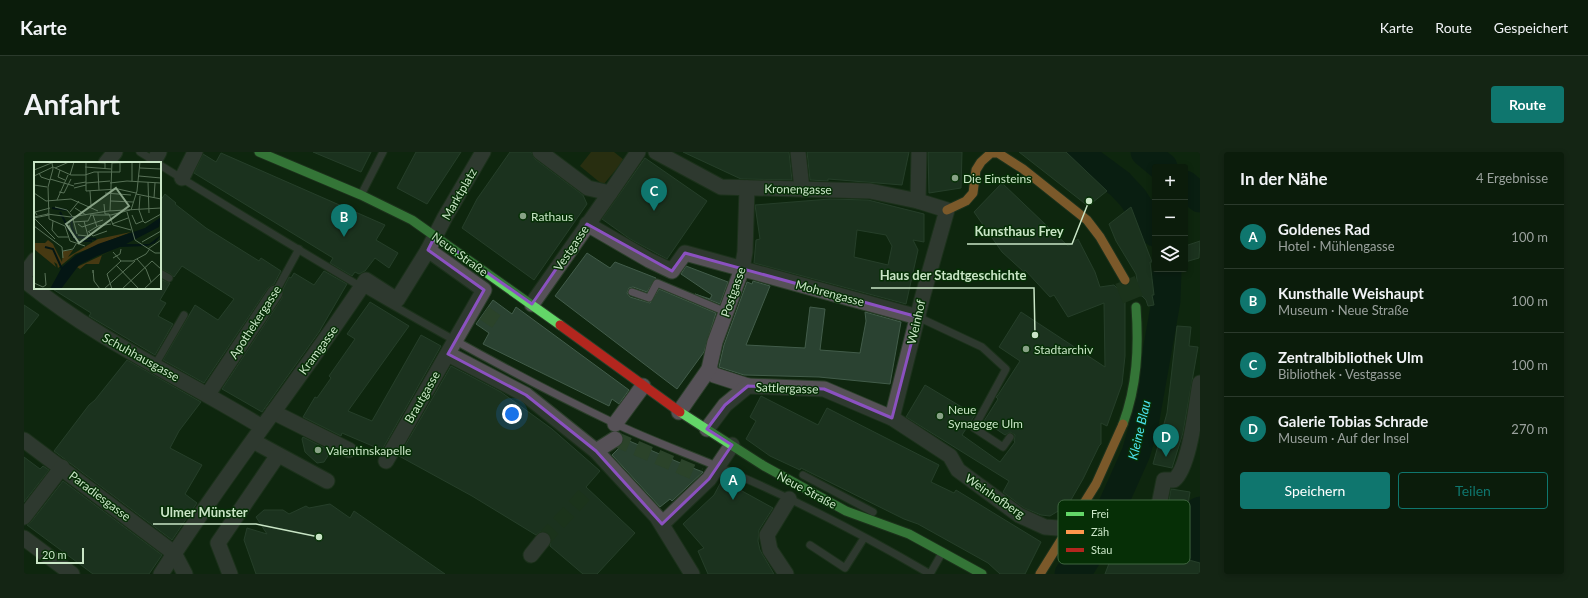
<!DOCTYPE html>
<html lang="de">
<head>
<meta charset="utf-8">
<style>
  body { margin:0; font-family:Lato,sans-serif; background:#142514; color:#f1f3f6 }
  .controls { position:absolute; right:12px; top:12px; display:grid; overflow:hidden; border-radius:4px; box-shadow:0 2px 6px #0003 }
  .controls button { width:36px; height:36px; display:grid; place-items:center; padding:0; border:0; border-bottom:1px solid #2b3a2c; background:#0b1c0b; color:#f1f3f6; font:20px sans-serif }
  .scale { position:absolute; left:12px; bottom:10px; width:48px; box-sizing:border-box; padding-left:4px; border:2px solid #c9e5c6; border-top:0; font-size:11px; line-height:14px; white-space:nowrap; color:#c9e5c6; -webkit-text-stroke:3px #062f06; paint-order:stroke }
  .you { position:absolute; left:488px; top:262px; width:14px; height:14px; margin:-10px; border:3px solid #fff; border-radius:50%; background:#1a73e8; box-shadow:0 0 0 6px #1a73e833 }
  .badge { display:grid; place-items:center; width:26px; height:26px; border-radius:50%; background:#0f766e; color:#fff; font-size:13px; font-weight:700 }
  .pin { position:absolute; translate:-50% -33px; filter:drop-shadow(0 1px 2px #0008) }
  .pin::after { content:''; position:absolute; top:21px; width:14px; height:12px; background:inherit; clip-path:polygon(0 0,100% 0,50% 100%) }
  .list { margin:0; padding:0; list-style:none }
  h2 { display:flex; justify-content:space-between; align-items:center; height:52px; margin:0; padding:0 16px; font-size:17px }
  h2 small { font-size:13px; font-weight:400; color:#9aa19d }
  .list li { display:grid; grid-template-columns:26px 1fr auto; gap:12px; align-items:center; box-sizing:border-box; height:64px; padding:0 16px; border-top:1px solid #2b3a2c }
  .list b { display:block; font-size:15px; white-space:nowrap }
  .list p { margin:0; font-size:13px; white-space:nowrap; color:#9aa19d }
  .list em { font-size:13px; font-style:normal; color:#9aa19d }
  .actions { display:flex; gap:8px; padding:12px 16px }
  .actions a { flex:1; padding:9px 0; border:1px solid #0f766e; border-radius:4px; text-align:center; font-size:14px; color:#0f766e }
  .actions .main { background:#0f766e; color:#fff }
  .icon { flex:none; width:22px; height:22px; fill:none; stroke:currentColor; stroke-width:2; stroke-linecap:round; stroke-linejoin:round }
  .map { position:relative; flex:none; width:1176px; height:422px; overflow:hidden; border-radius:4px }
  header { display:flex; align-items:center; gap:24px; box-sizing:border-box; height:56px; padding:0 20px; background:#0b1c0b; border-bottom:1px solid #2b3a2c }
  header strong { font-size:19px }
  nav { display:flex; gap:22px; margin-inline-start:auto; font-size:14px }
  .intro { display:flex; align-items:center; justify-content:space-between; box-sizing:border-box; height:96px; padding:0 24px }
  h1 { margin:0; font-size:28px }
  .button { padding:10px 18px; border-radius:4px; background:#0f766e; color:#fff; font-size:14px; font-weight:700 }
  main { display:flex; gap:24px; padding:0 24px }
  aside { flex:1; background:#0b1c0b; border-radius:4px; box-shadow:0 2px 6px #0003 }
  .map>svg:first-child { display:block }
  .green { fill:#473912 }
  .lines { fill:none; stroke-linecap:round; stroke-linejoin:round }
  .river { stroke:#041614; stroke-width:29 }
  .building { fill:#2a4231; stroke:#425c4a; fill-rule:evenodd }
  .street-tunnel { stroke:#2b432a; stroke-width:15; stroke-dasharray:15 8; stroke-linecap:butt }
  .secondary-tunnel { stroke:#2b432a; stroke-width:21; stroke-dasharray:21 10; stroke-linecap:butt }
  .lane-casing { stroke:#2b3f2a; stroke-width:9 }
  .street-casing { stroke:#2b3f2a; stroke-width:17 }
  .fast-casing { stroke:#2b3f2a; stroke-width:11 }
  .slow-casing { stroke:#2b3f2a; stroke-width:11 }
  .jam-casing { stroke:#2b3f2a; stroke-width:11 }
  .lane { stroke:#565157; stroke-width:7 }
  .street { stroke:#565157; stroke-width:15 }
  .fast { stroke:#63d668; stroke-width:9 }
  .slow { stroke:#ff974d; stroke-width:9 }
  .jam { stroke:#b3261e; stroke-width:9 }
  .marked { fill:none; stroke:#8b51c0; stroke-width:3; stroke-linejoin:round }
  .poi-dot { fill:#88a286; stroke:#062f06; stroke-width:1.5 }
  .labels { text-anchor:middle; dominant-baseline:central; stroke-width:3; stroke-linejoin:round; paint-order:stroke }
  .poi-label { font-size:12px; fill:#c9e5c6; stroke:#062f06; text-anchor:start }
  .street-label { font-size:12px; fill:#c9e5c6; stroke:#062f06 }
  .water-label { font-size:13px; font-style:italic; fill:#4ce1ed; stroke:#062f06 }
  .inset-river { fill:none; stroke:#041614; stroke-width:2 }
  .inset-road { fill:none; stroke:#597258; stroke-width:1 }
  .view { fill:#88a286; fill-opacity:0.15; stroke:#88a286; stroke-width:2 }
  .inset-edge { fill:none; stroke:#c9e5c6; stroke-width:2 }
  .key { fill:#062f06; stroke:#406640; stroke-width:1 }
  .key-label { font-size:11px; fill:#c9e5c6 }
  .leader { fill:none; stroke:#c9e5c6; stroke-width:1.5 }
  .callout-dot { fill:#c9e5c6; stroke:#062f06; stroke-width:1.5 }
  .callout-label { font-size:13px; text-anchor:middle; font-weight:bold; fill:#c9e5c6; stroke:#062f06; stroke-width:3; stroke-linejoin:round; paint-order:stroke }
</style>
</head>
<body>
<header>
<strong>Karte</strong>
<nav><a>Karte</a><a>Route</a><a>Gespeichert</a></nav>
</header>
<div class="intro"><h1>Anfahrt</h1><a class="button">Route</a></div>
<main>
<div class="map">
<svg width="1176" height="422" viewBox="0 0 1176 422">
  <rect width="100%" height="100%" fill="#0f260f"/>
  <path class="green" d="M567,0H590L600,8L579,33L556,14Z"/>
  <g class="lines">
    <g class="river">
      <path d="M1053,0L1096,32L1109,46L1131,80"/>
      <path d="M1121,0L1139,15"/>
      <path d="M1161,33L1176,46"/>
      <path d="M1045,422L1058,413L1074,386L1112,301L1120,273L1142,149L1143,117"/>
      <path d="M1159,422L1173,375L1176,359"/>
    </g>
  </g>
  <g class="building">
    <path d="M289,0H347L337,20Z"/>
    <path d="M392,0H437L403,52L373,36Z"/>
    <path d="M486,0H507L511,7L559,43L563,52L510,128L438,76L453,47Z"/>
    <path d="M659,0H765L768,28L717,27Z"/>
    <path d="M783,0H885L878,33L804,27V29L786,28Z"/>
    <path d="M904,0H938L937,36L905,41Z"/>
    <path d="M995,0H1042L1083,39L1064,54Z"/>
    <path d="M197,1L361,73L352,88L374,101L365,116L351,106L341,119L335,122L331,120L328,124L306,111L309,106L170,21L179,2L192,10Z"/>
    <path d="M621,6L683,49L643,107L606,87L578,67Z"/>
    <path d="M978,31L1044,94L1054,87L1071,120L1076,135L1090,133L1095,138L1101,140L1107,138L1112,134L1113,128L1112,122L1092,89L1085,72L1107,55L1128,110H1126L1130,143H1128L1130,153L1124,154L1122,148L1118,144L1112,143L1105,145L1101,150V204L1098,232L1083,274L1077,271V292L1075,294L1059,327L1044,353L1026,364L1017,363L1000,356L979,340L985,329L882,265L901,233L951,263L938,283L976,310L991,290L990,289L991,283L986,280L981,283L960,269L974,247L972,245L974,243L996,209L975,195L997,160L1081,215L1080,151L1044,165L1030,143L1026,145L1001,118L1000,120L978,100L950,60Z"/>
    <path d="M141,42L152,51L151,52L182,76L235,109L237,106L257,119L250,132L244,136L180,231L139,208L171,153L194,168L210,147L158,114L150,125L147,122L136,116V49Z"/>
    <path d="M806,47L844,48L900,62V90L889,88L894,98L882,152L730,111L732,88L736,87L731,53ZM833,78L862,83L868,94L864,113L830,105Z"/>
    <path d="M1176,89L1175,106L1161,110V94Z"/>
    <path d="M563,101L586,116L591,110L632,126L623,140L609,135L605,136L603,141L606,145L626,151L635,137L692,161L680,200L653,237L531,144Z"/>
    <path d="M662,114L704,130L696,152L671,142L686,147L688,143L657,122Z"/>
    <path d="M300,119L323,132L295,180L238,260L198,237L258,146L259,137L265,125L267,126L270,121L290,133Z"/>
    <path d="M136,127L146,131L136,148L142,151L134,164L149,172L131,203L65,164L67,161L27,136H136Z"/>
    <path d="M729,129L746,134L722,193L781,196L786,155L801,157L796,198L836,201L842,169L841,160L877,170L866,232L795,225L720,223L695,215L700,193L723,130L728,132Z"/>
    <path d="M469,148L488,162L492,155L605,238L595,252L588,247L585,254L459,192L465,181L452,172Z"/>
    <path d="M346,150L385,174L324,259L348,269L397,183L417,194L358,298L318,281L317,284L279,265L291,245L293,246L307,226L305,224L331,187L323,182Z"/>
    <path d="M0,153L15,163L0,182Z"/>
    <path d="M1153,174L1167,175L1165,194L1174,195L1159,281L1148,316L1129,312L1143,261Z"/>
    <path d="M103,208L177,250L155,279L146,296L178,313L161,342L173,351L148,388L30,299L65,253L71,248Z"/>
    <path d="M427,214L477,240L528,277L576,319L562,335L611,381L573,422H559L526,394L527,385L524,381L516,380L512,383L448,344L375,304Z"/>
    <path d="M737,244L794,273L803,256L915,313L907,330L930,341L932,338L1017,390L1001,422H976L964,411L894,372L880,367L777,316L776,318L746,304L722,287L732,269L726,265Z"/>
    <path d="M279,285L307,299L300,310L293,311L281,300L278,287Z"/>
    <path d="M603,288L661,313L679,320L648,349L646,347L636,355L588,303Z"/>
    <path d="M0,305L16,317L19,314L25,318L0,350Z"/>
    <path d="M698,328L749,356L735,378L734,389L736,398L750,422H684L674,399L680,396L659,372L690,343Z"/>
    <path d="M39,329L138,403L125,422H69L3,373L7,370Z"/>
    <path d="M1147,337L1166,340L1159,382L1142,379L1140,376Z"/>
    <path d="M306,352L326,366L330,359L421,422H232L220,388L223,376L243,382L232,365L240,358H259L265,362L282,354L285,356Z"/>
    <path d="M1099,390L1176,411V422H1081L1092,393L1098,395Z"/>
  </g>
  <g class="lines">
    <g class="street-tunnel">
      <path d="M460,161L473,170"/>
      <path d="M591,287L676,323"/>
      <path d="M519,388L563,340"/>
    </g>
    <path class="secondary-tunnel" d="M1101,128L1112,155"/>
    <defs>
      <g id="lane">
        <path d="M116,0L132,10"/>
        <path d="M136,13C284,104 433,196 590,271C629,290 671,304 711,322C778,351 843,385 906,422"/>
        <path d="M338,41L359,0"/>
        <path d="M136,121L145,126"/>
        <path d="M608,140L625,146L633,131L702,160"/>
        <path d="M251,141L275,97"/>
        <path d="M894,165L958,195L982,217L950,276L979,295L986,285"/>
        <path d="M131,213L160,163"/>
        <path d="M779,323L849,360"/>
        <path d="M786,393L821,416L840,386"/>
        <path d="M906,422L918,401"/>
      </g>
      <g id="street">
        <path d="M516,0L564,36L586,41L614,0"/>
        <path d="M632,0L697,35L846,39L894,49L923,58L899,143L868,266"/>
        <path d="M774,0L778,37"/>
        <path d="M130,9L135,0"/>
        <path d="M82,11L91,0"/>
        <path d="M158,26L171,0"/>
        <path d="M894,49L895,0"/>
        <path d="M563,72L625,108L648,119L661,101L894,165"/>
        <path d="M0,123L11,108"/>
        <path d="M0,128C73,188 158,226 238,275"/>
        <path d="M508,152L586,41"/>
        <path d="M424,202L502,243L572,299L633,365L668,422"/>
        <path d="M685,217L690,223L724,234"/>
        <path d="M184,242L251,141"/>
        <path d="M249,260L325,298"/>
        <path d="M655,260L685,217L691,190L718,117L721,100L723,36"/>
        <path d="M591,272L619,234"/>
        <path d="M683,277L701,253L724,234L800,237L868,266L926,304L934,318L995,363L1021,375L1046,377"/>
        <path d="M0,288L150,401L161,422"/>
        <path d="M229,289L303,329"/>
        <path d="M572,299L591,287"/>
        <path d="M362,309L460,138L404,98L421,65L459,0"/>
        <path d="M0,365L38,315"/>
        <path d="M638,372L685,327L708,293"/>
        <path d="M1048,372H1099L1134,383"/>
        <path d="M1121,379L1135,353L1140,328H1150C1166,315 1172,253 1176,231"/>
        <path d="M0,386L48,422"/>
        <path d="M507,403L519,388"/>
        <path d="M137,422C201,321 276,228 342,128L373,148L404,98"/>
        <path d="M206,422L194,391L254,303"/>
        <path d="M762,422L746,398L743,383L765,347"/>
      </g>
      <g id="fast">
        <path d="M235,0L337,43L388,68L536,173"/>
        <path d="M656,260L740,314L822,359L885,382L958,422"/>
        <path d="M1099,272C1113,234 1115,196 1112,155"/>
      </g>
      <g id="slow">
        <path d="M923,58L942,49L949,41L952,18L957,10L967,1H974L999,17L1063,68L1076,85L1101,128"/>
        <path d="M1016,422L1072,332L1099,272"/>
      </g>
      <path id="jam" d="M536,173L656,260"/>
    </defs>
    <use href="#lane" class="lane-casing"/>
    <use href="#street" class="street-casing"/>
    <use href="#fast" class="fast-casing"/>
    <use href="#slow" class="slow-casing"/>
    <use href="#jam" class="jam-casing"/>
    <use href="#lane" class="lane"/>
    <use href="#street" class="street"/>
    <use href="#fast" class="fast"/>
    <use href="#slow" class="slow"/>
    <use href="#jam" class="jam"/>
  </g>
  <path d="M0 0H1176V422H0ZM563,72L648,119L661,101L894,165L868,266L800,237L724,234L701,253L683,277L708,293L685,327L638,372L572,299L502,243L424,202L460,138L404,98L411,84L508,152Z" fill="#0f260f" fill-opacity=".55" fill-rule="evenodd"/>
  <path class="marked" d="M563,72L648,119L661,101L894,165L868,266L800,237L724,234L701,253L683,277L708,293L685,327L638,372L572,299L502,243L424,202L460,138L404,98L411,84L508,152Z"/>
  <g class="poi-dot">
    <circle cx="931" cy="26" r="4"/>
    <circle cx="499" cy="64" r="4"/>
    <circle cx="1002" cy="197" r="4"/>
    <circle cx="916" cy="264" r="4"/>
    <circle cx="294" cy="298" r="4"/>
  </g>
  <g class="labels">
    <g class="poi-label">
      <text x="939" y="26">Die Einsteins</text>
      <text x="507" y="64">Rathaus</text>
      <text x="1010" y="197">Stadtarchiv</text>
      <text x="924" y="257">Neue<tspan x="924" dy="14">Synagoge Ulm</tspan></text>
      <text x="302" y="298">Valentinskapelle</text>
    </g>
    <g class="street-label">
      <text transform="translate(774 37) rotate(1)">Kronengasse</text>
      <text transform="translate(435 42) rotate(-60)">Marktplatz</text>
      <text transform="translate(547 96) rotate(-56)">Vestgasse</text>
      <text transform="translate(436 102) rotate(36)">Neue Straße</text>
      <text transform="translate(709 140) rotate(-71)">Postgasse</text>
      <text transform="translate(806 141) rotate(15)">Mohrengasse</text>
      <text transform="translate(231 170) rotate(-57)">Apothekergasse</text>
      <text transform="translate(892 170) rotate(-77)">Weinhof</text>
      <text transform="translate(294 198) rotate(-54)">Kramgasse</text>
      <text transform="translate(117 205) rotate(29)">Schuhhausgasse</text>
      <text transform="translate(763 236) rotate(2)">Sattlergasse</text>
      <text transform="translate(398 245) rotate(-60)">Brautgasse</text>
      <text transform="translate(783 338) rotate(28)">Neue Straße</text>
      <text transform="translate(76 344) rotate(37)">Paradiesgasse</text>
      <text transform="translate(971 344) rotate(34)">Weinhofberg</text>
    </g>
    <g class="water-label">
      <text transform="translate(1115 278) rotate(-77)">Kleine Blau</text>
    </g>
  </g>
  <g transform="translate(10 10)">
    <rect width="127" height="127" fill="#0f260f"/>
    <path d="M97,70L41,92L24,106L23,102L20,100L22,105L0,87V81H11L14,78L19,82L28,100L29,89L39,88L34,95L64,77ZM79,88L68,93L65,102H52L46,107L43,105Z" fill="#473912"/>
    <path d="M127,55L125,65L92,82H115L127,73L121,81L113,84L86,85L63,94L45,103L27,127H16L28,105L42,93L64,82L111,66Z" fill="#041614"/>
    <path class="inset-river" d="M18,46L33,48M26,50L39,75L43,79H58M37,54L38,66L43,75L62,77M11,85L19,87L28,107"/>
    <path class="inset-road" d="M52,0V29L84,27L102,31M54,0L71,1V7M78,1L106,0M19,5L37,13H51L60,10H86V1M51,5L77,7M21,6L35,0M106,6L127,7M0,8L20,0M26,8L24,15L31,18M64,10L65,28M5,11L7,15L16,18M36,13L40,0M0,14L19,5M105,14L127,16M16,17L40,24M98,19V0M114,20L115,51M52,21L76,19M76,21L93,19L127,21M40,22L52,20M0,23L13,25M40,26L52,23M56,29L57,43M25,30L30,31L37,17M0,31L12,39L37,37L64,49M71,31L97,33M102,32L127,37M120,36L121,21M23,38L34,13M77,39L99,40M70,42L71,52H75L79,63L97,68M21,45L33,48L38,54M41,46L52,53M97,48L103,29L106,0M105,48L106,34M76,49L78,0M36,50L45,39M93,50L101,78L121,91H127M13,52L37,55L74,49L127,46M3,53L1,50L16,46M56,53H77L96,48M59,53L63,65M98,53L102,62L109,59L105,48M0,55L14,52M0,56L15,53M1,57L21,77M15,57L14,25L19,7L18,1M15,57L31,64L36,79L51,84M39,57L43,72M19,59L18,68L24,75H34M109,59L111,61L127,52M39,60L54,59L57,53M44,62L48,65L69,58M78,62L94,56M35,63L40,76M0,64L28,85L29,96M54,70L64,64L77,62M55,70L59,74L73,69M44,73L54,74L50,59M108,80L127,69M114,87L127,78M29,89L39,87L42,82M79,90L87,99M79,96L86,92L87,87M103,97L112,107L117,120M82,103L105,127M59,111V108L60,119L66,127M0,121L9,125L12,123L11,111M70,127L101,99M78,127L73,112L87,99H99L112,92L115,88M88,127L118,99L127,107M110,127L127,111"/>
    <path class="view" d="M82,26L95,44L45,81L32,62Z"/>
    <rect width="127" height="127" class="inset-edge"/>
  </g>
  <rect x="1034" y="348" width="132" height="64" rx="6" class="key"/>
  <rect x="1042" y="360" width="18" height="4" fill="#63d668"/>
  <rect x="1042" y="378" width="18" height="4" fill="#ff974d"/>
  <rect x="1042" y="396" width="18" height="4" fill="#b3261e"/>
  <g class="key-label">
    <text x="1067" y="366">Frei</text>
    <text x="1067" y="384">Zäh</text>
    <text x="1067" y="402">Stau</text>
  </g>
  <path class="leader" d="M1065 49L1048 92H943M1011 183L1010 136H847M295 385L232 372H129"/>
  <g class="callout-dot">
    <circle cx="1065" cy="49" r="4"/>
    <circle cx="1011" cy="183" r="4"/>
    <circle cx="295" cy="385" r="4"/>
  </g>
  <g class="callout-label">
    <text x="995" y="84">Kunsthaus Frey</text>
    <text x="929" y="128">Haus der Stadtgeschichte</text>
    <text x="180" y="365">Ulmer Münster</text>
  </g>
</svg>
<div class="controls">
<button>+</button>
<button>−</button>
<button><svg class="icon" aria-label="layers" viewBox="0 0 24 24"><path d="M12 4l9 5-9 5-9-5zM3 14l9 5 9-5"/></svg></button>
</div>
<div class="scale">20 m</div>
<div class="you"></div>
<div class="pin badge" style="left:709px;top:348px">A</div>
<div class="pin badge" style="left:320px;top:85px">B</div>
<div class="pin badge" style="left:630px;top:59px">C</div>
<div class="pin badge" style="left:1142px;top:305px">D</div>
</div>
<aside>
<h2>In der Nähe<small>4 Ergebnisse</small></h2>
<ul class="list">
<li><span class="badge">A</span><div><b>Goldenes Rad</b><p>Hotel · Mühlengasse</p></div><em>100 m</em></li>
<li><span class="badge">B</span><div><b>Kunsthalle Weishaupt</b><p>Museum · Neue Straße</p></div><em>100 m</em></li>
<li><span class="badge">C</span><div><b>Zentralbibliothek Ulm</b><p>Bibliothek · Vestgasse</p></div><em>100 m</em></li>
<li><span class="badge">D</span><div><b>Galerie Tobias Schrade</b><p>Museum · Auf der Insel</p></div><em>270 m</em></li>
</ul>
<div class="actions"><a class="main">Speichern</a><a>Teilen</a></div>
</aside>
</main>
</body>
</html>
